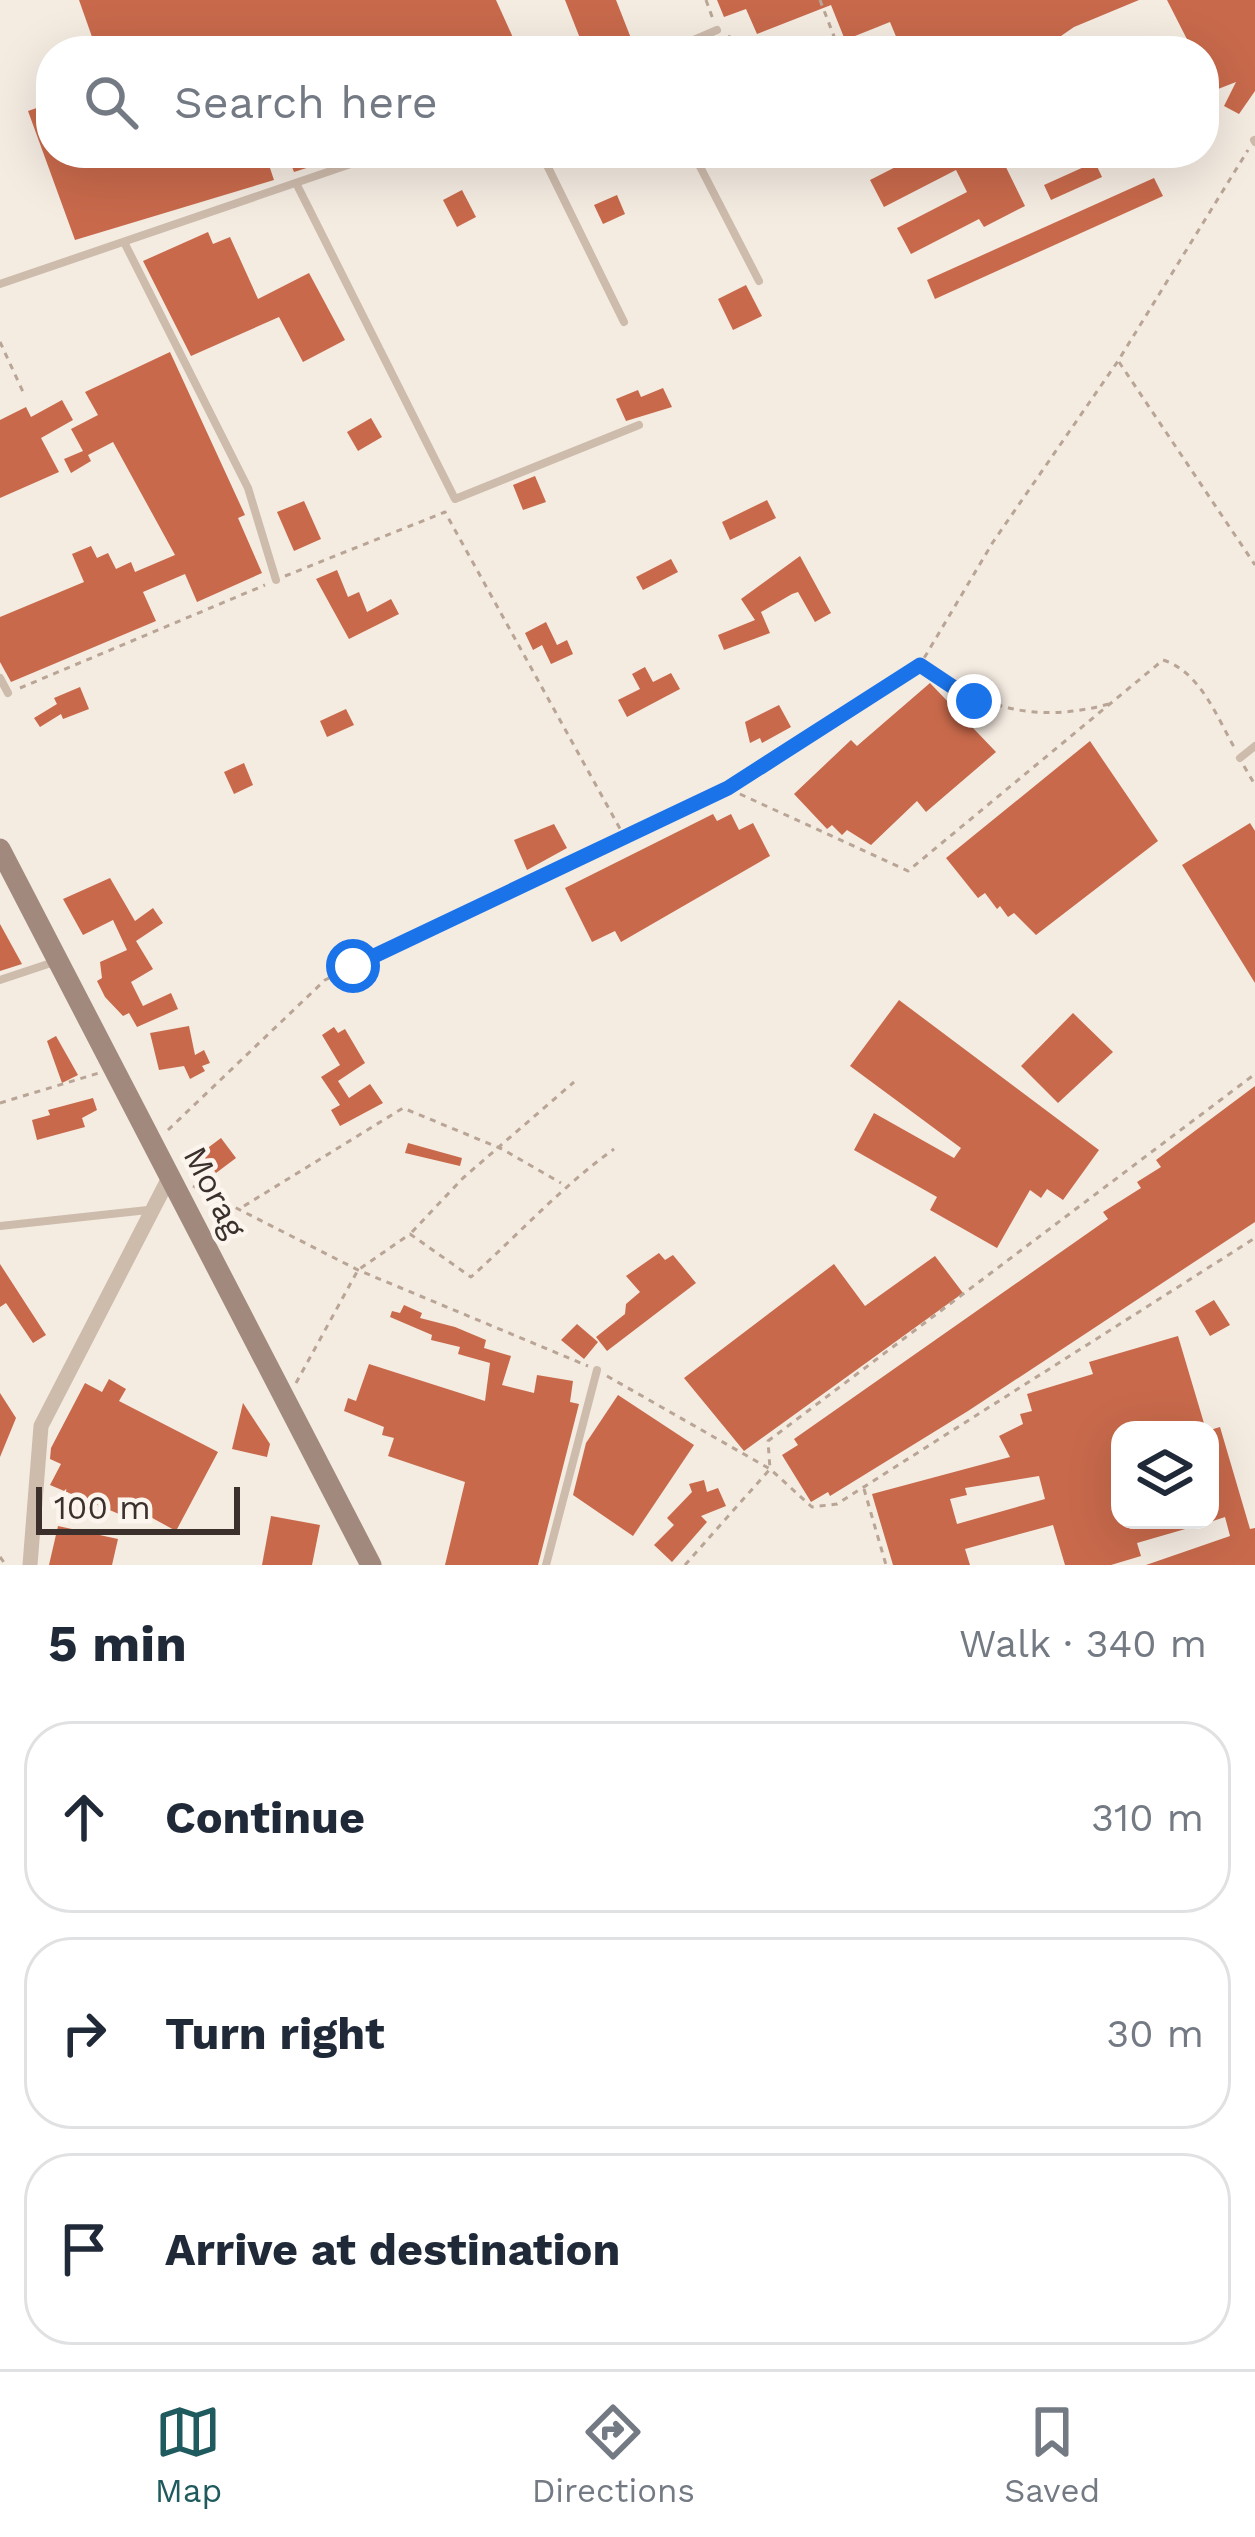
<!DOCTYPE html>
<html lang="en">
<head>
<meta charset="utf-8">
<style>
  body { margin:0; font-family:"Work Sans",sans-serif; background:#f6f6f7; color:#1f2937 }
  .controls { position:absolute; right:36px; bottom:36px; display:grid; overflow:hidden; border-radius:24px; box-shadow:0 12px 48px #0002 }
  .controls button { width:108px; height:108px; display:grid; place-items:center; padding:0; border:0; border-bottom:3px solid #e0e1e3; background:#fff; color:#1f2937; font:60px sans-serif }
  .scale { position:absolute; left:36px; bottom:30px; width:204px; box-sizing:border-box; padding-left:12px; border:6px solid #3b302b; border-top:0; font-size:33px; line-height:42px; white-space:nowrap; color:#3b302b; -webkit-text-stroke:9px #fbf5ee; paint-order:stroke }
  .stop { position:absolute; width:36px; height:36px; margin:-27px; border:9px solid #1a73e8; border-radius:50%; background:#fff }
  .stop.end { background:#1a73e8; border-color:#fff; box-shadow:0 3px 12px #0008 }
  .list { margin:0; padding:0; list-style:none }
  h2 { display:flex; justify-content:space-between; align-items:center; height:156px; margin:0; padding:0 48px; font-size:51px }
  h2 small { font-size:39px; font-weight:400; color:#747a83 }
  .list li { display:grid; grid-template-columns:78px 1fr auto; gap:36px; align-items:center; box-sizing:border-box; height:192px; margin:0 24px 24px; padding:0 24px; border:3px solid #e0e1e3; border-radius:48px }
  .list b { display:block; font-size:45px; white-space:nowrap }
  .list em { font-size:39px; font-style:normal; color:#747a83 }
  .icon { flex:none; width:66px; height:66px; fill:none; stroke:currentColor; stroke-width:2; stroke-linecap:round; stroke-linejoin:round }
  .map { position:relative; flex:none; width:1255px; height:1565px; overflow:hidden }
  .search { position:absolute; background:#fff; box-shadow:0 12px 48px #0002; left:36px; right:36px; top:36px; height:132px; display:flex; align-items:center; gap:30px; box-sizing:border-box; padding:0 42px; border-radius:48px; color:#747a83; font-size:45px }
  .sheet { height:804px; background:#fff }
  nav { display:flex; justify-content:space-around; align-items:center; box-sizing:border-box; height:168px; border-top:3px solid #e0e1e3; background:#fff; font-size:33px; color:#747a83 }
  nav a { display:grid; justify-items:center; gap:6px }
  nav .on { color:#1f5a5e }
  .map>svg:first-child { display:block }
  .building { fill:#c8694b; fill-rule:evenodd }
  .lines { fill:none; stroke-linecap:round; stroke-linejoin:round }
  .path { stroke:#b9a596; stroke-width:3; stroke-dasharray:6 6; stroke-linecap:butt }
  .lane { stroke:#cdbbac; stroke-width:8 }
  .street { stroke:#cdbbac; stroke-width:15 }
  .secondary { stroke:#a18a7d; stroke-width:21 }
  .route { stroke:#1a73e8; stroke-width:15 }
  .labels { text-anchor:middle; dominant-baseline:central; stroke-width:9; stroke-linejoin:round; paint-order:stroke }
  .street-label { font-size:33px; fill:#3b302b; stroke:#fbf5ee }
</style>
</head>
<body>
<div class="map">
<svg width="1255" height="1565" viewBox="0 0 1255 1565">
  <rect width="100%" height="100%" fill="#f4ebe1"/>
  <g class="building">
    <path d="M79,0H496L519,51H97Z"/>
    <path d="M565,0H616L636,51H585Z"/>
    <path d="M717,0H1139L1074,27L1061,36L1067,51H902L890,22L845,40L831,5L757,34L746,9L724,17Z"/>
    <path d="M1167,0H1255V91L1239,114L1224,106L1236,82L1213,91L1204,73V51H1193Z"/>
    <path d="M51,103V153H113L117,167L160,153H265L274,180L75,240L28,111Z"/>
    <path d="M287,153H346L347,155L294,172Z"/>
    <path d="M923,153H929L936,167L963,153H999L1025,206L984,227L979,219L911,254L897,228L967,192L956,170L884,207L870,180Z"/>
    <path d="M1095,162L1102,177L1051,200L1044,185Z"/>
    <path d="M1154,178L1163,196L935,299L927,280Z"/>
    <path d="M462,190L476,217L457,227L443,200Z"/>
    <path d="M617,195L625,214L603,224L594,205Z"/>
    <path d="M208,232L213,244L230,237L258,299L309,273L345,340L303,362L279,317L191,356L143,261Z"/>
    <path d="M746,285L762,316L733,330L718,299Z"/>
    <path d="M170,352L245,515L238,518L262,573L197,602L185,574L143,592L156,621L11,682L0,662V617L84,582L72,554L91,546L97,558L108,553L116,569L131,562L135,572L175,555L113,442L88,455L91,461L71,473L64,459L83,451L71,429L98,415L85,392Z"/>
    <path d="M663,388L672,407L626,421L616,399L638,390L641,397Z"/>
    <path d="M62,400L73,420L41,438L59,472L0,498V420L26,407L31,417Z"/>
    <path d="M371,418L382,437L358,451L347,432Z"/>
    <path d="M535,476L546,502L523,510L513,485Z"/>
    <path d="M767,500L776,518L730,540L722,522Z"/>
    <path d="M304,501L321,539L294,551L277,512Z"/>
    <path d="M800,556L831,613L815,622L798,592L792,594L761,612L770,633L724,650L718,635L755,620L741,599Z"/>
    <path d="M671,559L678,572L643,590L636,577Z"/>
    <path d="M337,570L348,597L359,592L367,612L391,599L399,614L349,639L316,579Z"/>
    <path d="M546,622L557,645L567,640L573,654L551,664L542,645L533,650L525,633Z"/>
    <path d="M645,667L653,682L671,673L680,689L627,717L618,700L640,689L632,674Z"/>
    <path d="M930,683L996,752L926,812L917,801L871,845L847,830L842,835L832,825L827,829L794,794L851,740L857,746Z"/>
    <path d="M80,687L89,709L63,719L61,714L40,727L34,718L57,704L54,698Z"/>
    <path d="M779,705L791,727L762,743L760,738L750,743L745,722Z"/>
    <path d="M346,709L354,725L327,737L320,721Z"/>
    <path d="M1090,741L1158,841L1036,935L1014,913L1008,917L1000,906L997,909L985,893L978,898L946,858Z"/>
    <path d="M244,763L253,785L234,794L224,772Z"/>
    <path d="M713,814L717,821L731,814L739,830L753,823L770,856L621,942L615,931L592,942L565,888Z"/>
    <path d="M1250,823L1255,831V983L1182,865Z"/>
    <path d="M554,824L567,848L527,870L514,840Z"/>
    <path d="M110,878L135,921L153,908L163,923L136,941L153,969L131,982L143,1006L171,993L178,1009L137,1027L129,1013L123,1016L105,997L97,981L102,978L100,962L127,950L113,920L83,935L63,899Z"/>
    <path d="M0,924L22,964L0,971Z"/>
    <path d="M899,1000L1099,1150L1063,1200L1047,1189L1041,1198L1030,1190L997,1248L930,1210L937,1197L854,1150L874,1113L954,1158L961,1148L850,1066Z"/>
    <path d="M1073,1013L1113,1052L1058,1103L1021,1066Z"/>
    <path d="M189,1026L195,1055L204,1050L210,1063L202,1066L205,1071L190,1079L184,1066L159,1070L150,1033Z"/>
    <path d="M334,1027L338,1033L345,1029L365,1063L338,1081L349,1098L370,1084L383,1103L340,1126L331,1110L340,1105L321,1077L340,1065L322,1035Z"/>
    <path d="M56,1036L78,1075L62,1083L47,1041Z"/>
    <path d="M1255,1086V1222L968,1411L830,1496L828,1492L811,1502L782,1455L798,1445L794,1439L1108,1219L1103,1212L1141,1188L1137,1182L1161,1167L1156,1160Z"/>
    <path d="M93,1098L97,1110L82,1118L85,1127L37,1140L32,1120L50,1115L48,1110Z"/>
    <path d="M221,1138L236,1158L216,1173L201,1153Z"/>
    <path d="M408,1143L462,1158L460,1166L405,1153Z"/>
    <path d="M659,1253L665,1260L673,1255L696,1283L607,1351L596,1337L625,1314L626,1304L640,1292L626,1276Z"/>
    <path d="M935,1256L963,1293L744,1451L684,1378L834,1264L865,1306Z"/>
    <path d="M0,1264L46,1335L33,1343L6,1303L0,1307Z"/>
    <path d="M1214,1300L1230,1325L1210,1336L1195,1311Z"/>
    <path d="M404,1305L422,1313L420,1318L455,1327L486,1340L484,1348L511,1356L502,1385L534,1393L537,1375L573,1381L570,1402L579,1404L538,1565H445L465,1482L388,1456L394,1438L382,1435L384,1427L344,1411L348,1398L356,1401L369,1364L485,1401L490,1363L458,1354L460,1347L431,1340L432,1335L390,1317L392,1311L400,1313Z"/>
    <path d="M577,1324L598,1342L584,1359L561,1340Z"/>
    <path d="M1178,1336L1206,1430H1120V1520L1206,1523L1137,1543L1141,1556L1111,1565H1065L1053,1525L965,1549L970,1565H893L872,1494L1010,1457L999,1436L1023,1424L1020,1414L1032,1411L1027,1394L1093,1374L1089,1362ZM1039,1476L1045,1499L957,1524L950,1499L967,1495L965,1488Z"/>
    <path d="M109,1379L126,1389L119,1401L218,1452L176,1531L125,1503L119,1514L50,1485L61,1464L50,1459L51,1448L85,1383L102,1392Z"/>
    <path d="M0,1393L16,1418L0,1457Z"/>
    <path d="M618,1395L694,1445L633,1536L573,1495L586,1443Z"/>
    <path d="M243,1403L270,1444L267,1457L232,1449Z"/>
    <path d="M1220,1427L1250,1529L1255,1528V1565H1146L1230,1536L1225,1517L1210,1522V1430Z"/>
    <path d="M704,1480L707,1492L718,1488L726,1506L701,1516L707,1522L672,1562L654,1545L674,1525L667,1518L692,1492L689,1484Z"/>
    <path d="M271,1516L320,1525L312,1565H262Z"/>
    <path d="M58,1526L118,1539L112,1565H49Z"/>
  </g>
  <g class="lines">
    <g class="path">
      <path d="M706,0L714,22"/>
      <path d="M820,0L835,39L833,51"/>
      <path d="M728,36L758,51"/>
      <path d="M0,342L24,394"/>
      <path d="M1119,362L1255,565"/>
      <path d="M285,576L445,512L624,836"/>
      <path d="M922,666C983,708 1034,724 1109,704"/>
      <path d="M20,688L265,585"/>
      <path d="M1244,766L1255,785"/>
      <path d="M729,789L908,871L1163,660C1200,672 1216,715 1234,747"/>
      <path d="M0,1103L99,1073"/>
      <path d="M168,1130L325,980L728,789L920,665L993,542L1118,361L1248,150"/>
      <path d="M193,1186L358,1270L588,1366"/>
      <path d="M244,1206L403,1108L502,1149L561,1183"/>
      <path d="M412,1232L463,1178L574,1082"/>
      <path d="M607,1376L770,1469L812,1507L837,1504L1255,1238"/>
      <path d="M296,1383L358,1270L410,1234L471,1277C519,1234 561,1187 614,1149"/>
      <path d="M864,1489L886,1565"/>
      <path d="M0,1557L6,1565"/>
      <path d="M685,1565L770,1469L768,1441L1255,1074"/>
    </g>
    <g class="lane">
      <path d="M668,51L717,30"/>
      <path d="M1254,140L1255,142"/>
      <path d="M541,153L624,322"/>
      <path d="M693,153L759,281"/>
      <path d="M296,183L455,499L639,425"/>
      <path d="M125,244L248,488L276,580"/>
      <path d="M0,284L383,153"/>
      <path d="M0,678L8,693"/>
      <path d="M1240,758L1255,746"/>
      <path d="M0,980L57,961"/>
      <path d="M0,1226L148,1210"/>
      <path d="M546,1565L597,1370"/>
    </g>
    <path class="street" d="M30,1565L41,1426L170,1176"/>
    <path class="secondary" d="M0,849L371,1565"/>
  </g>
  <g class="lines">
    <path class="route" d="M353,966L728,788L920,665L974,701"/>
  </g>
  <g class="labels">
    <g class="street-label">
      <text transform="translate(215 1192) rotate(63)">Morag</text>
    </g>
  </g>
</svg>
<div class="controls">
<button><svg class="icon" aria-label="layers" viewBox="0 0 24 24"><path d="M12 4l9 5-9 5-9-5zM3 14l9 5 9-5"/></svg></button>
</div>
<div class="scale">100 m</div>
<div class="stop" style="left:353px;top:966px"></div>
<div class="stop end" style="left:974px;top:701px"></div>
<div class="search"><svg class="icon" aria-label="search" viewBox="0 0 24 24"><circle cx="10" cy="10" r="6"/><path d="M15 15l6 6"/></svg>Search here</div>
</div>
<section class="sheet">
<h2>5 min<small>Walk · 340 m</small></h2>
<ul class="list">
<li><svg class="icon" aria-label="ahead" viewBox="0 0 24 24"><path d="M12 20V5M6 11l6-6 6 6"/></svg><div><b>Continue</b></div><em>310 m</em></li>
<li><svg class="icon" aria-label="right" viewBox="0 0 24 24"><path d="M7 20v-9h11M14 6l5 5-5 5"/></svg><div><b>Turn right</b></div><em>30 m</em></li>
<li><svg class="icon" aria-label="arrive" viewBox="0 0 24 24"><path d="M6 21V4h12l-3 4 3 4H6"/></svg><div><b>Arrive at destination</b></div></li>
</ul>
</section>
<nav>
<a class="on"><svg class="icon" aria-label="map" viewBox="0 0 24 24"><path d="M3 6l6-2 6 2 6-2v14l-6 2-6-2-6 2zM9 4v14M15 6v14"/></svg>Map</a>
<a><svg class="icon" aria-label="directions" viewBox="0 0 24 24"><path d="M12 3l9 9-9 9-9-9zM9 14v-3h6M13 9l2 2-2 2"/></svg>Directions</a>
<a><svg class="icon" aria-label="saved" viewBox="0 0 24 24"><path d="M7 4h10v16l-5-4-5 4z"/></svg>Saved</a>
</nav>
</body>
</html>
